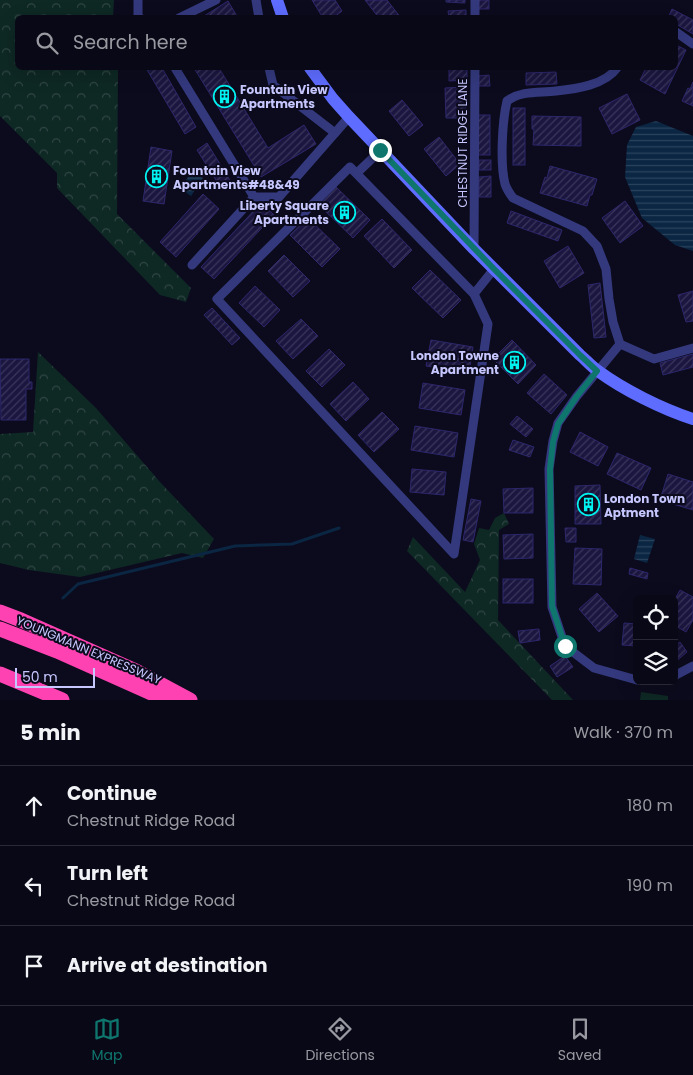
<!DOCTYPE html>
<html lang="en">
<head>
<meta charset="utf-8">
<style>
  body { margin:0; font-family:Poppins,sans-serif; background:#171623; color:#f1f3f6 }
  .controls { position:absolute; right:15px; bottom:15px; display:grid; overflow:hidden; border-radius:8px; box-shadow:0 5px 20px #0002 }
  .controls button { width:45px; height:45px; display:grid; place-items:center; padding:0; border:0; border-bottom:1px solid #292935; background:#090816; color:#f1f3f6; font:25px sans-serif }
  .scale { position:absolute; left:15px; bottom:12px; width:80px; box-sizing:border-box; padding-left:5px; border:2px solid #c7c7ff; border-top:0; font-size:14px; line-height:18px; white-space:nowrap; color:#c7c7ff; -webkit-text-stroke:4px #0c0b1d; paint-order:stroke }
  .stop { position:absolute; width:15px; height:15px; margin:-11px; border:4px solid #0f766e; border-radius:50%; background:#fff }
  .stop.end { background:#0f766e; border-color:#fff; box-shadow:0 1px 5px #0008 }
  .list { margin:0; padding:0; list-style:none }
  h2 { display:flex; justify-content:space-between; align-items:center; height:65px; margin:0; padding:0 20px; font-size:21px }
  h2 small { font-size:16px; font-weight:400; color:#999aa1 }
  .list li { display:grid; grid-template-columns:32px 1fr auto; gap:15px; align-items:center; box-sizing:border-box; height:80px; padding:0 20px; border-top:1px solid #292935 }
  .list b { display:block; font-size:19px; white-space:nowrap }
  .list p { margin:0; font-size:16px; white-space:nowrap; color:#999aa1 }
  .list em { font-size:16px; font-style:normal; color:#999aa1 }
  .icon { flex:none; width:28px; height:28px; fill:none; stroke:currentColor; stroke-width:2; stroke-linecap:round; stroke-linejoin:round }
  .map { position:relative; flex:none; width:693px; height:700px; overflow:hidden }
  .search { position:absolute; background:#090816; box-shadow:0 5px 20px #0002; left:15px; right:15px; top:15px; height:55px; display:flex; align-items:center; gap:12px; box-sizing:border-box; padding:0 18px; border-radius:8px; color:#999aa1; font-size:19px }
  .sheet { height:305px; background:#090816 }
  nav { display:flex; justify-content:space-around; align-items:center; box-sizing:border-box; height:70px; border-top:1px solid #292935; background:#090816; font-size:14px; color:#999aa1 }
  nav a { display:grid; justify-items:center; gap:2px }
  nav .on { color:#0f766e }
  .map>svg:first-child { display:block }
  .grass { fill:#0e2824 }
  .forest { fill:url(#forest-crowns) }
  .water { fill:url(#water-rules) }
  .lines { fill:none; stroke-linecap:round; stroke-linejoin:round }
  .stream { stroke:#0a2642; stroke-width:3 }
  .building { fill:url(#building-hatch); stroke:#2d276c }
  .street { stroke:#34397e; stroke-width:9 }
  .secondary { stroke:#5e6cff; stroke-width:12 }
  .highway { stroke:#ff42b2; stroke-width:15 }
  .route { stroke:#0f766e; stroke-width:6 }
  .labels { text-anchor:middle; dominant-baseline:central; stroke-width:4; stroke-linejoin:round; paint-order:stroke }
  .poi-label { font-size:12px; font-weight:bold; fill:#c7c7ff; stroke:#0c0b1d; text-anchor:start }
  .street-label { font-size:12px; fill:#c7c7ff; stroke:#0c0b1d }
</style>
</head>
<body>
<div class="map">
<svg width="693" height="700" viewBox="0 0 693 700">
  <defs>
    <pattern id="forest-crowns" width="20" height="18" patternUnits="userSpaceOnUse" patternTransform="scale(1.25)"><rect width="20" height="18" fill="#0e2824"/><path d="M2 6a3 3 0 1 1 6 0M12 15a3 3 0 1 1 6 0" fill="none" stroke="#304645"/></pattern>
    <pattern id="water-rules" width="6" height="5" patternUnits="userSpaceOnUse" patternTransform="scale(1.25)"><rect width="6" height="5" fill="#0a2642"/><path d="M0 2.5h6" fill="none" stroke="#2c445e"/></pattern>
    <pattern id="building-hatch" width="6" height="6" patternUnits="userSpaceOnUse" patternTransform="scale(1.25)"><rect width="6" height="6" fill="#1a163f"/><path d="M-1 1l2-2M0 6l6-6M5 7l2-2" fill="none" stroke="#3a365c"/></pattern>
  </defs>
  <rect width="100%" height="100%" fill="#0c0b1d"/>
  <path class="grass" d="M641,692L668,696V700H640Z"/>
  <g class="forest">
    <path d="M0,0H114L113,17L18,18V68H118L117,214L191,288L186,302L160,295L57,188V173L0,116Z"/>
    <path d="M38,352L96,408L160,482L214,539L203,558L182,553L80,577L29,570L0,563V434L33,432Z"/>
    <path d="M504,513L509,524L499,530L498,620L573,700H552L407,551L413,537L465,592L480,560L474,544L479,528L489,530L495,518Z"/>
  </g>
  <g class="water">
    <path d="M656,121L693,136V251L675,245L642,218L625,177L627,145L636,127Z"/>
    <path d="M192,171L203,178L191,196L180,189Z"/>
    <path d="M640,535L655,539L647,563L634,559Z"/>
  </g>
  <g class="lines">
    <path class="stream" d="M63,598L78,584L235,546L292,544L339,528"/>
  </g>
  <g class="building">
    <path d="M312,0H335L342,11L333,18H323Z"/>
    <path d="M365,0H387L401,18H379Z"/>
    <path d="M446,0H465V3L446,2Z"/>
    <rect x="477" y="0" width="12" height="9"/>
    <path d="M228,1L238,18H201Z"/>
    <path d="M672,9L693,20V34L676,24V18H668Z"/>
    <path d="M466,10V18H449L448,11Z"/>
    <path d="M676,45L686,50L665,94L640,80L646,68H676Z"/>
    <path d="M146,68H162L196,127L185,134Z"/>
    <path d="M194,68H219L268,148L304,125L316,144L261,177Z"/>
    <path d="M449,68H467V80L449,81Z"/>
    <path d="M556,72L557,84L526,85V73Z"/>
    <path d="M489,75L490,86H478V76Z"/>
    <path d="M693,82V106L682,101L688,88L690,89Z"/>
    <path d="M465,87L466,118H446L445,88Z"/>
    <path d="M627,94L640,120L612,134L599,108Z"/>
    <path d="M402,100L423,125L409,136L389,111Z"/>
    <rect x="513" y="108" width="12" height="57"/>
    <rect x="478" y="115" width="12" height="40"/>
    <path d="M532,116L581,117V146L533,145L534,129H532Z"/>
    <path d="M439,137L460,164L446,176L424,149Z"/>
    <path d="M207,143L231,182L221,188L197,150Z"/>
    <path d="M151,147L172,151L164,204L143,201Z"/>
    <rect x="479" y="160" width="12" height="10"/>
    <path d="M550,166L597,179L592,195H590L587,206L540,193L545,177L547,178Z"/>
    <path d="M491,176V197H479V177Z"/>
    <path d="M336,187L370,220L353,238L319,205Z"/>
    <path d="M203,194L219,209L176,257L160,242Z"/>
    <path d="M625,201L643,226L620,243L602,218Z"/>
    <path d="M261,203L274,215L214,279L201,267Z"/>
    <path d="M511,211L562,230L558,241L507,223Z"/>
    <path d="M308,218L340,249L322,267L290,235Z"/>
    <path d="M382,219L412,250L394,268L364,236Z"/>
    <path d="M568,246L584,273L560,288L544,261Z"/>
    <path d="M284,255L310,281L293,297L268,271Z"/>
    <path d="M430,270L461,300L443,318L412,288Z"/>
    <path d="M600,283L606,337L594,338L588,285Z"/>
    <path d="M255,286L280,310L264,327L239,303Z"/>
    <path d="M693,291V321L686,322L678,295Z"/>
    <path d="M212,308L240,338L232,345L204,315Z"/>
    <path d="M301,319L318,336L293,359L276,341Z"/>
    <path d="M431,340L473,347L469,373L426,366Z"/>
    <path d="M512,340L536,365L518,384L493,359Z"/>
    <path d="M329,349L345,365L322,387L306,371Z"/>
    <path d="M693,354V367L663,375L660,363Z"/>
    <path d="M0,359H29V382H32V389H26V420H1Z"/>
    <path d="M544,374L567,395L551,414L527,393Z"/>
    <path d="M353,382L369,399L346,421L330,404Z"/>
    <path d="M423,383L465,390L461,415L419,408Z"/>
    <path d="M382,412L399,429L374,452L358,435Z"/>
    <path d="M517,416L533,429L526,437L510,424Z"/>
    <path d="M415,426L458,433L454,457L411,450Z"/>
    <path d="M580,432L608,447L598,466L570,452Z"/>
    <path d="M513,440L534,447L530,457L509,450Z"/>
    <path d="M617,453L651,468L641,490L607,474Z"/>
    <path d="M412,469L446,472L444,495L410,492Z"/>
    <path d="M668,474L693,482V510L660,500Z"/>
    <path d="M600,485L601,524H575V486Z"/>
    <path d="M533,488V513H504L503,489Z"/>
    <path d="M471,499L481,501L473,542L463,540Z"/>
    <path d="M565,528H576V542H566Z"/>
    <path d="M533,534V558L504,559L503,535Z"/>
    <path d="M575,548L602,549L601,585L573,584Z"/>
    <path d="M630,568L648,573L647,579L629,574Z"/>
    <rect x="503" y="579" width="30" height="24"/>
    <path d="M680,590L693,597V620L686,632L674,625V601Z"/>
    <path d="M597,593L618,616L599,632L579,609Z"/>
    <path d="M624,623L637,624V646L622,645Z"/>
    <path d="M539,629L540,640L520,643L518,631Z"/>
    <path d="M680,642L687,652L674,663V647Z"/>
    <path d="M565,656L573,667L557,677L550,666Z"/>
  </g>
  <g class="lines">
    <g class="street">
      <path d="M138,0V16L140,18"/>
      <path d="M256,0L259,18"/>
      <path d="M179,18L216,0"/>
      <path d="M475,18V0"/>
      <path d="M676,32L693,44"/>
      <path d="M175,68L254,197"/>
      <path d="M269,68L273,85L335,133"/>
      <path d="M617,68C605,85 576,89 556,91C539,93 522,90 507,101C502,122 500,164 505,184C507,190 510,194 513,198L583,231L597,246L606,269L609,299L613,322L620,344"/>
      <path d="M350,167L474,294L488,324L454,554L217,299Z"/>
      <path d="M357,173L380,151"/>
      <path d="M474,249L475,68"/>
      <path d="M192,265L254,197H279L349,117"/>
      <path d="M474,294L494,269"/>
      <path d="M674,676L693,666"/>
      <path d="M637,680L594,668L565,646L552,607L549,469L553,441L558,423L577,396L620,344L654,359L693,348"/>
    </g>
    <g class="secondary">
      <path d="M277,0L283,18"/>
      <path d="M310,68L333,99L349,117L474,249L580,355C586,360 591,366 598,371C624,390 662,409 693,419"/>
    </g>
    <g class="highway">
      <path d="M0,612L21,620L136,671L190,700"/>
      <path d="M0,629L57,651L167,700"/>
      <path d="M0,674L62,700"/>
    </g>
  </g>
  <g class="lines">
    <path class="route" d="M380,150L494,269L580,355L597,371L577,396L558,424L553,442L550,469L552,606L565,646"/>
  </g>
  <defs>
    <symbol id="building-ring" viewBox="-11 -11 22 22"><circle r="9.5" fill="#0c0b1d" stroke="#00f2f0" stroke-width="1.5"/><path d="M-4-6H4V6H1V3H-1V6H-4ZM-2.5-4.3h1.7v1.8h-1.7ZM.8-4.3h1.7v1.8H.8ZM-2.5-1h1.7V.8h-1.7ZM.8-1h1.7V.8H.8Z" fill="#00f2f0"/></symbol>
  </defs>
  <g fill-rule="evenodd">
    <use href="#building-ring" x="212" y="84" width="25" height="25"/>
    <use href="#building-ring" x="144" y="164" width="25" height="25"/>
    <use href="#building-ring" x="332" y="200" width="25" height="25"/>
    <use href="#building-ring" x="502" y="350" width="25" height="25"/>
    <use href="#building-ring" x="576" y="492" width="25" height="25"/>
  </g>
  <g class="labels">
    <g class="poi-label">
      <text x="240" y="89">Fountain View<tspan x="240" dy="14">Apartments</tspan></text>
      <text x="173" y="170">Fountain View<tspan x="173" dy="14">Apartments#48&amp;49</tspan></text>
      <text x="329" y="205" text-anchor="end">Liberty Square<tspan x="329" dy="14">Apartments</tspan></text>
      <text x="499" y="355" text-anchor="end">London Towne<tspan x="499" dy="14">Apartment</tspan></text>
      <text x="604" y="498">London Town<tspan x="604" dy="14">Aptment</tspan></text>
    </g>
    <g class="street-label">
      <text transform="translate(462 143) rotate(-90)">CHESTNUT RIDGE LANE</text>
      <text transform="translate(89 650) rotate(23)">YOUNGMANN EXPRESSWAY</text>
    </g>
  </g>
</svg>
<div class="controls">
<button><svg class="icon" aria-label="locate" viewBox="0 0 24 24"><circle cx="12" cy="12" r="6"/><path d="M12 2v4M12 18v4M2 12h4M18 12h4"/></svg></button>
<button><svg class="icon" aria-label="layers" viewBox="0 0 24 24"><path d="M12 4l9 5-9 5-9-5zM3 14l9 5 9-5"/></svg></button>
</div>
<div class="scale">50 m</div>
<div class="stop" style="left:565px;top:646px"></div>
<div class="stop end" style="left:380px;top:150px"></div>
<div class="search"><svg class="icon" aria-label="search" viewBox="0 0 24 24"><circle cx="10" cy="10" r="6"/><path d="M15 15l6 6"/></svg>Search here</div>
</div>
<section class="sheet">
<h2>5 min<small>Walk · 370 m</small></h2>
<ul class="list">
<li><svg class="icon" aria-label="ahead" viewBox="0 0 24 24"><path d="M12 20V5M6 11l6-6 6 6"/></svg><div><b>Continue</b><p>Chestnut Ridge Road</p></div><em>180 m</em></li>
<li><svg class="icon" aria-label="left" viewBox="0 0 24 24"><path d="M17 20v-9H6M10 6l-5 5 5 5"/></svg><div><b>Turn left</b><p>Chestnut Ridge Road</p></div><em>190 m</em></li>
<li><svg class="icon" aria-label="arrive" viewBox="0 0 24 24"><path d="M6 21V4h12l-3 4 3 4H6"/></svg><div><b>Arrive at destination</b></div></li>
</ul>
</section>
<nav>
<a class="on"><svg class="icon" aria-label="map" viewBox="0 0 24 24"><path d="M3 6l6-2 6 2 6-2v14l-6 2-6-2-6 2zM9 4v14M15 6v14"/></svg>Map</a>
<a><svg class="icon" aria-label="directions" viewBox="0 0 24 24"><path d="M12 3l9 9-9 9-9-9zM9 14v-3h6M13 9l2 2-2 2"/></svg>Directions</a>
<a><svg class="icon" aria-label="saved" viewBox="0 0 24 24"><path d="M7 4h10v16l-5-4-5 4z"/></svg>Saved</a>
</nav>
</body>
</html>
